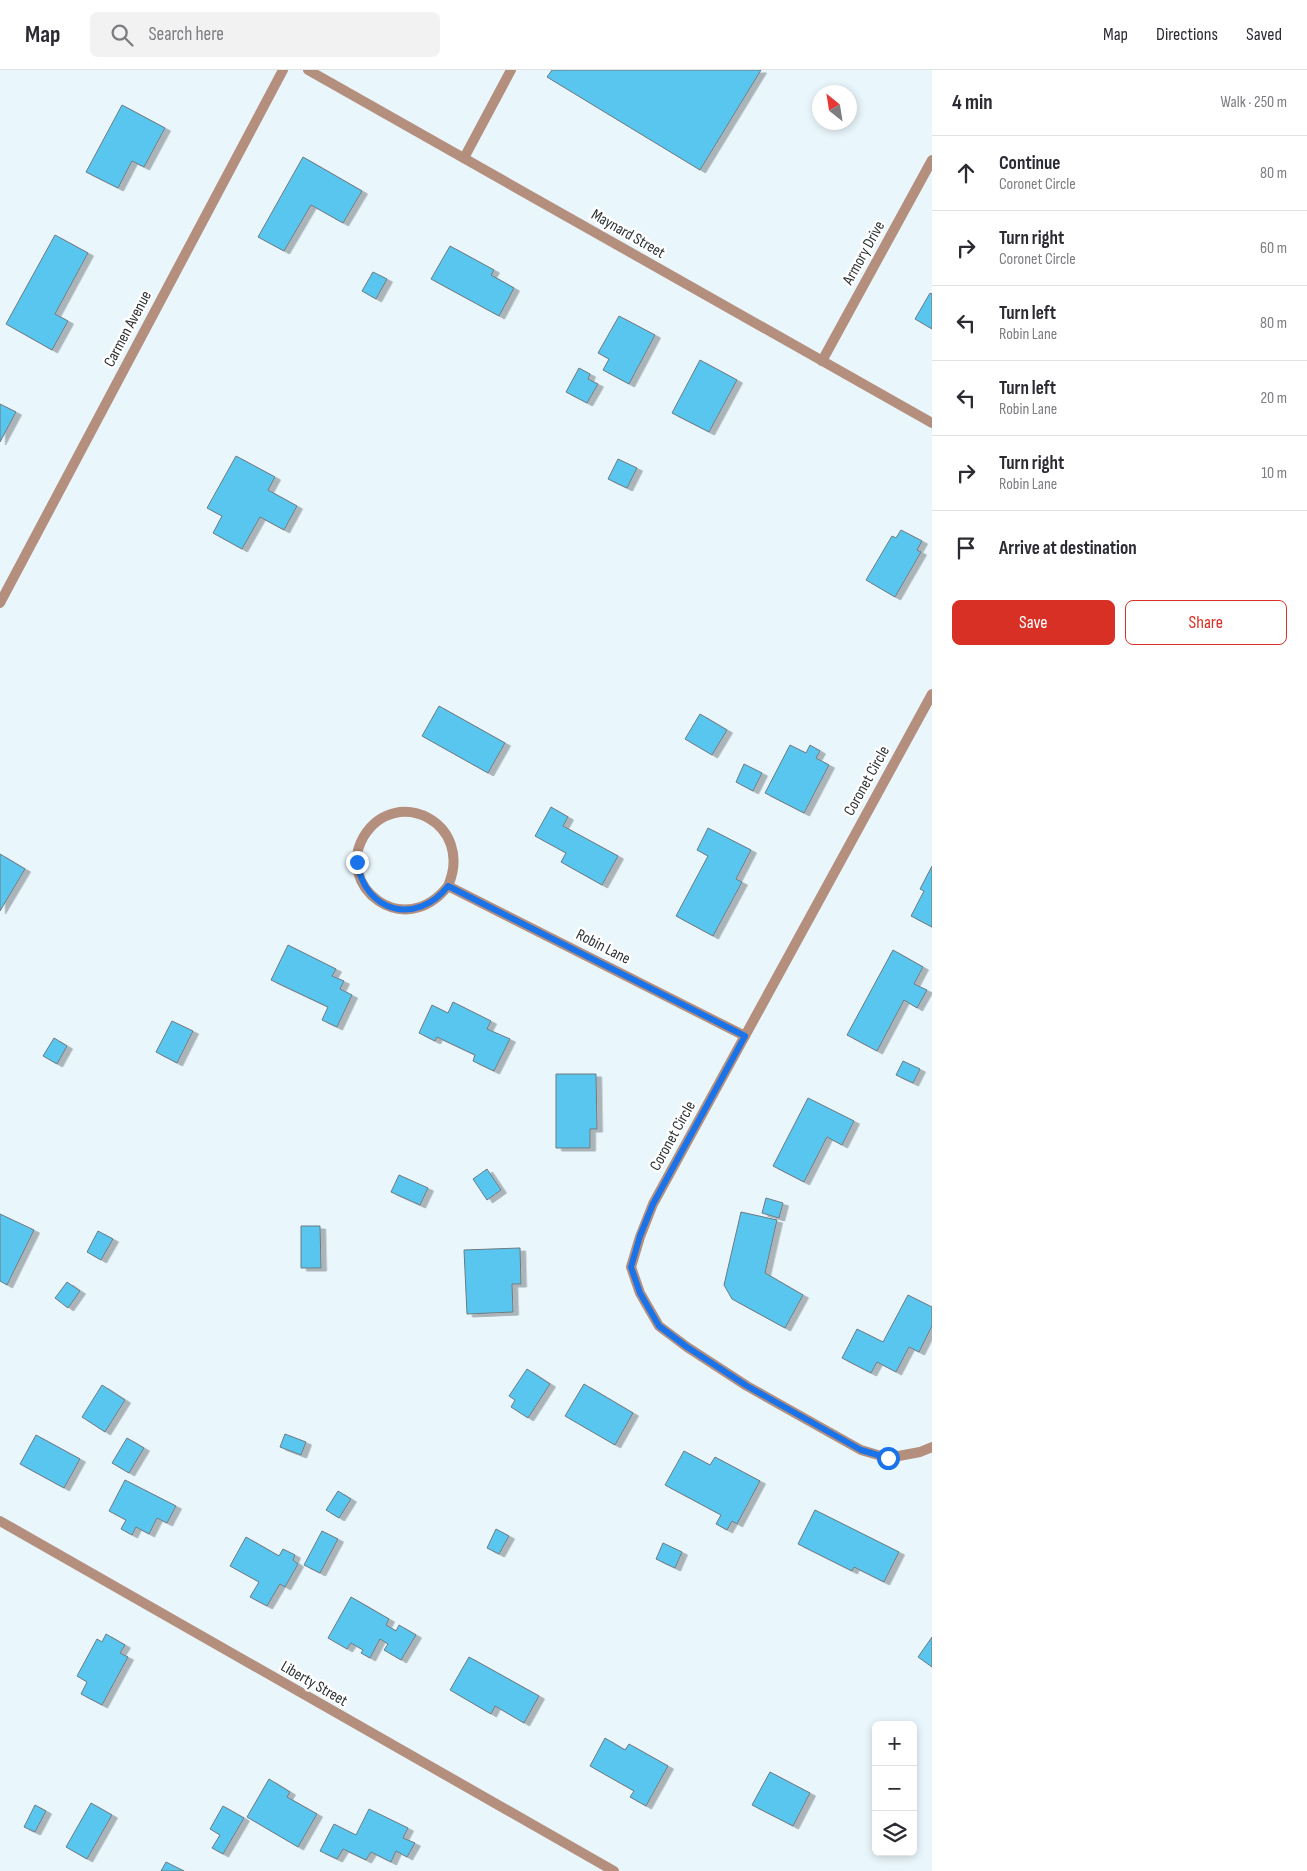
<!DOCTYPE html>
<html lang="en">
<head>
<meta charset="utf-8">
<style>
  body { margin:0; font-family:"Sofia Sans Condensed",sans-serif; background:#f2f2f3; color:#2b2b33 }
  .controls { position:absolute; right:15px; bottom:15px; display:grid; overflow:hidden; border-radius:8px; box-shadow:0 2px 8px #0003 }
  .controls button { width:45px; height:45px; display:grid; place-items:center; padding:0; border:0; border-bottom:1px solid #e1e1e2; background:#fff; color:#2b2b33; font:25px sans-serif }
  .compass { position:absolute; left:812px; top:15px; width:45px; height:45px; border-radius:50%; background:#fff; box-shadow:0 2px 8px #0003; rotate:330deg }
  .stop { position:absolute; width:15px; height:15px; margin:-11px; border:4px solid #1a73e8; border-radius:50%; background:#fff }
  .stop.end { background:#1a73e8; border-color:#fff; box-shadow:0 1px 5px #0008 }
  .list { margin:0; padding:0; list-style:none }
  h2 { display:flex; justify-content:space-between; align-items:center; height:65px; margin:0; padding:0 20px; font-size:21px }
  h2 small { font-size:16px; font-weight:400; color:#7c7c81 }
  .list li { display:grid; grid-template-columns:32px 1fr auto; gap:15px; align-items:center; box-sizing:border-box; height:75px; padding:0 20px; border-top:1px solid #e1e1e2 }
  .list b { display:block; font-size:19px; white-space:nowrap }
  .list p { margin:0; font-size:16px; white-space:nowrap; color:#7c7c81 }
  .list em { font-size:16px; font-style:normal; color:#7c7c81 }
  .actions { display:flex; gap:10px; padding:15px 20px }
  .actions a { flex:1; padding:11px 0; border:1px solid #d93025; border-radius:8px; text-align:center; font-size:18px; color:#d93025 }
  .actions .main { background:#d93025; color:#fff }
  .icon { flex:none; width:28px; height:28px; fill:none; stroke:currentColor; stroke-width:2; stroke-linecap:round; stroke-linejoin:round }
  .map { position:relative; flex:none; width:932px; height:1801px; overflow:hidden }
  header { display:flex; align-items:center; gap:30px; box-sizing:border-box; height:70px; padding:0 25px; background:#fff; border-bottom:1px solid #e1e1e2 }
  header strong { font-size:24px }
  nav { display:flex; gap:28px; margin-inline-start:auto; font-size:18px }
  .search { width:350px; height:45px; background:#f2f2f3; display:flex; align-items:center; gap:12px; box-sizing:border-box; padding:0 18px; border-radius:8px; color:#7c7c81; font-size:19px }
  main { display:flex }
  aside { flex:1; background:#fff }
  .map>svg:first-child { display:block }
  .building { fill:#58c6ef; stroke:#6f7a80; filter:url(#shadow) }
  .lines { fill:none; stroke-linecap:round; stroke-linejoin:round }
  .service { stroke:#b58f7e; stroke-width:10 }
  .minor { stroke:#b58f7e; stroke-width:10 }
  .route { stroke:#1a73e8; stroke-width:6 }
  .labels { text-anchor:middle; dominant-baseline:central; stroke-width:5; stroke-linejoin:round; paint-order:stroke }
  .street-label { font-size:16px; fill:#2e3335; stroke:#fff }
</style>
</head>
<body>
<header>
<strong>Map</strong>
<div class="search"><svg class="icon" aria-label="search" viewBox="0 0 24 24"><circle cx="10" cy="10" r="6"/><path d="M15 15l6 6"/></svg>Search here</div>
<nav><a>Map</a><a>Directions</a><a>Saved</a></nav>
</header>
<main>
<div class="map">
<svg width="932" height="1801" viewBox="0 0 932 1801">
  <defs>
    <filter id="shadow"><feDropShadow dx="5.5" dy="3" stdDeviation="0" flood-color="#0004"/></filter>
  </defs>
  <rect width="100%" height="100%" fill="#e9f6fb"/>
  <g class="building">
    <path d="M552,0H761L700,100L547,7Z"/>
    <path d="M122,35L165,58L144,97L132,91L118,118L86,102Z"/>
    <path d="M303,87L362,121L343,153L311,135L284,181L258,167Z"/>
    <path d="M55,165L88,183L55,244L68,251L52,280L6,254Z"/>
    <path d="M450,176L494,200L491,205L514,218L499,246L431,209Z"/>
    <path d="M373,202L387,209L376,229L362,221Z"/>
    <path d="M930,223L932,224V259L915,249Z"/>
    <path d="M619,246L655,265L629,314L603,300L609,289L598,283Z"/>
    <path d="M700,290L737,310L709,362L672,343Z"/>
    <path d="M579,298L590,304L588,309L598,314L587,333L566,322Z"/>
    <path d="M0,334L16,342L0,372Z"/>
    <path d="M236,386L275,407L268,420L297,436L284,460L260,447L242,479L213,463L222,446L207,438Z"/>
    <path d="M618,389L637,398L627,418L608,409Z"/>
    <path d="M901,460L922,471L917,480L921,482L895,527L866,510L892,466L896,468Z"/>
    <path d="M439,636L505,673L488,703L422,666Z"/>
    <path d="M700,644L727,660L712,685L685,669Z"/>
    <path d="M790,675L806,683L810,675L820,681L816,688L829,695L804,743L765,723Z"/>
    <path d="M744,694L762,703L753,721L736,712Z"/>
    <path d="M551,737L568,747L563,756L618,786L602,815L561,792L566,783L535,766Z"/>
    <path d="M708,758L751,780L736,809L742,812L713,866L676,846L708,786L697,780Z"/>
    <path d="M0,784L25,799L0,841Z"/>
    <path d="M932,796V857L911,846L924,821L920,819Z"/>
    <path d="M288,875L336,899L332,906L344,911L340,919L352,925L337,957L322,950L328,937L271,910Z"/>
    <path d="M893,880L923,897L914,914L927,920L917,938L904,930L877,981L847,965Z"/>
    <path d="M453,932L491,951L487,959L510,969L494,1001L473,991L475,985L437,967L435,971L419,963L432,935L448,943Z"/>
    <path d="M172,951L193,961L177,993L156,982Z"/>
    <path d="M54,968L67,976L57,994L43,986Z"/>
    <path d="M903,991L920,999L913,1013L896,1005Z"/>
    <path d="M556,1004H596L597,1059H590V1078H556Z"/>
    <path d="M808,1028L854,1051L842,1075L827,1067L804,1112L773,1096Z"/>
    <path d="M487,1099L501,1120L487,1130L473,1109Z"/>
    <path d="M399,1105L428,1118L420,1135L391,1122Z"/>
    <path d="M766,1128L783,1133L779,1148L762,1143Z"/>
    <path d="M741,1142L777,1150L765,1203L803,1225L785,1258L732,1229L724,1215Z"/>
    <path d="M0,1144L34,1160L7,1215L0,1211Z"/>
    <path d="M301,1156H320L321,1198H301Z"/>
    <path d="M98,1161L113,1169L101,1190L87,1182Z"/>
    <path d="M520,1178L521,1214H512L513,1242L467,1244L464,1180Z"/>
    <path d="M67,1212L80,1221L68,1238L55,1228Z"/>
    <path d="M908,1225L932,1237V1256L919,1282L909,1277L896,1302L877,1292L871,1303L842,1288L857,1259L883,1272Z"/>
    <path d="M527,1299L550,1314L528,1348L511,1337L515,1330L509,1326Z"/>
    <path d="M584,1314L633,1343L615,1375L565,1346Z"/>
    <path d="M102,1315L125,1330L105,1362L82,1347Z"/>
    <path d="M285,1364L306,1372L301,1385L280,1377Z"/>
    <path d="M36,1365L80,1389L64,1418L20,1394Z"/>
    <path d="M127,1368L144,1378L129,1403L112,1393Z"/>
    <path d="M684,1381L710,1395L715,1387L760,1411L737,1454L732,1451L727,1460L716,1454L721,1445L665,1415Z"/>
    <path d="M125,1410L176,1436L167,1453L157,1448L149,1464L136,1457L132,1465L121,1459L126,1450L109,1441Z"/>
    <path d="M338,1421L351,1429L339,1448L326,1440Z"/>
    <path d="M815,1440L899,1482L884,1512L854,1497L852,1501L798,1474Z"/>
    <path d="M496,1459L509,1466L499,1484L487,1478Z"/>
    <path d="M322,1461L338,1469L320,1503L304,1495Z"/>
    <path d="M246,1467L279,1486L283,1479L295,1485L293,1490L298,1494L285,1517L280,1514L267,1536L250,1527L259,1512L230,1496Z"/>
    <path d="M663,1473L682,1482L675,1498L656,1489Z"/>
    <path d="M351,1527L389,1549L386,1555L396,1561L399,1555L416,1565L401,1590L384,1580L388,1574L380,1569L370,1588L361,1583L363,1580L351,1573L347,1579L328,1568Z"/>
    <path d="M106,1564L125,1575L120,1583L128,1587L102,1635L81,1624L87,1612L77,1606L97,1569L102,1572Z"/>
    <path d="M932,1567V1597L918,1587Z"/>
    <path d="M469,1587L539,1626L524,1653L495,1636L491,1644L450,1620Z"/>
    <path d="M605,1668L625,1680L629,1674L668,1696L646,1736L630,1727L634,1721L590,1696Z"/>
    <path d="M770,1702L810,1723L793,1756L752,1735Z"/>
    <path d="M269,1709L290,1722L287,1727L317,1744L298,1777L247,1747Z"/>
    <path d="M91,1733L112,1745L87,1789L66,1777Z"/>
    <path d="M35,1735L46,1741L35,1762L24,1757Z"/>
    <path d="M223,1736L244,1748L223,1784L212,1778L220,1765L210,1759Z"/>
    <path d="M369,1739L408,1758L403,1768L415,1773L407,1787L396,1781L391,1792L371,1782L366,1790L343,1779L337,1789L320,1781L334,1754L356,1765Z"/>
    <path d="M166,1792L184,1801H161Z"/>
  </g>
  <g class="lines">
    <g class="service">
      <path d="M464,88L511,0"/>
      <path d="M822,291L932,90"/>
    </g>
    <g class="minor">
      <path d="M308,0L932,353"/>
      <path d="M0,533L283,0"/>
      <path d="M932,624L653,1134L640,1167L631,1197L640,1223L659,1256L687,1277L747,1316L861,1380L888,1388L920,1382L932,1377"/>
      <path d="M448,816C404,872 334,816 364,766C396,714 475,753 448,816L745,966"/>
      <path d="M0,1451L614,1801"/>
    </g>
  </g>
  <g class="lines">
    <path class="route" d="M357,792C365,843 417,856 448,816L745,966L653,1134L640,1166L631,1197L640,1223L659,1256L687,1277L747,1316L861,1380L888,1388"/>
  </g>
  <g class="labels">
    <g class="street-label">
      <text transform="translate(628 164) rotate(30)">Maynard Street</text>
      <text transform="translate(864 183) rotate(-61)">Armory Drive</text>
      <text transform="translate(128 259) rotate(-62)">Carmen Avenue</text>
      <text transform="translate(867 711) rotate(-61)">Coronet Circle</text>
      <text transform="translate(603 877) rotate(27)">Robin Lane</text>
      <text transform="translate(673 1066) rotate(-61)">Coronet Circle</text>
      <text transform="translate(314 1614) rotate(30)">Liberty Street</text>
    </g>
  </g>
</svg>
<div class="controls">
<button>+</button>
<button>−</button>
<button><svg class="icon" aria-label="layers" viewBox="0 0 24 24"><path d="M12 4l9 5-9 5-9-5zM3 14l9 5 9-5"/></svg></button>
</div>
<svg class="compass" viewBox="-18 -18 36 36"><path d="M0-13l5 13h-10z" fill="#e53935"/><path d="M0 13l5-13h-10z" fill="#7c7c81"/></svg>
<div class="stop" style="left:888px;top:1388px"></div>
<div class="stop end" style="left:357px;top:792px"></div>
</div>
<aside>
<h2>4 min<small>Walk · 250 m</small></h2>
<ul class="list">
<li><svg class="icon" aria-label="ahead" viewBox="0 0 24 24"><path d="M12 20V5M6 11l6-6 6 6"/></svg><div><b>Continue</b><p>Coronet Circle</p></div><em>80 m</em></li>
<li><svg class="icon" aria-label="right" viewBox="0 0 24 24"><path d="M7 20v-9h11M14 6l5 5-5 5"/></svg><div><b>Turn right</b><p>Coronet Circle</p></div><em>60 m</em></li>
<li><svg class="icon" aria-label="left" viewBox="0 0 24 24"><path d="M17 20v-9H6M10 6l-5 5 5 5"/></svg><div><b>Turn left</b><p>Robin Lane</p></div><em>80 m</em></li>
<li><svg class="icon" aria-label="left" viewBox="0 0 24 24"><path d="M17 20v-9H6M10 6l-5 5 5 5"/></svg><div><b>Turn left</b><p>Robin Lane</p></div><em>20 m</em></li>
<li><svg class="icon" aria-label="right" viewBox="0 0 24 24"><path d="M7 20v-9h11M14 6l5 5-5 5"/></svg><div><b>Turn right</b><p>Robin Lane</p></div><em>10 m</em></li>
<li><svg class="icon" aria-label="arrive" viewBox="0 0 24 24"><path d="M6 21V4h12l-3 4 3 4H6"/></svg><div><b>Arrive at destination</b></div></li>
</ul>
<div class="actions"><a class="main">Save</a><a>Share</a></div>
</aside>
</main>
</body>
</html>
